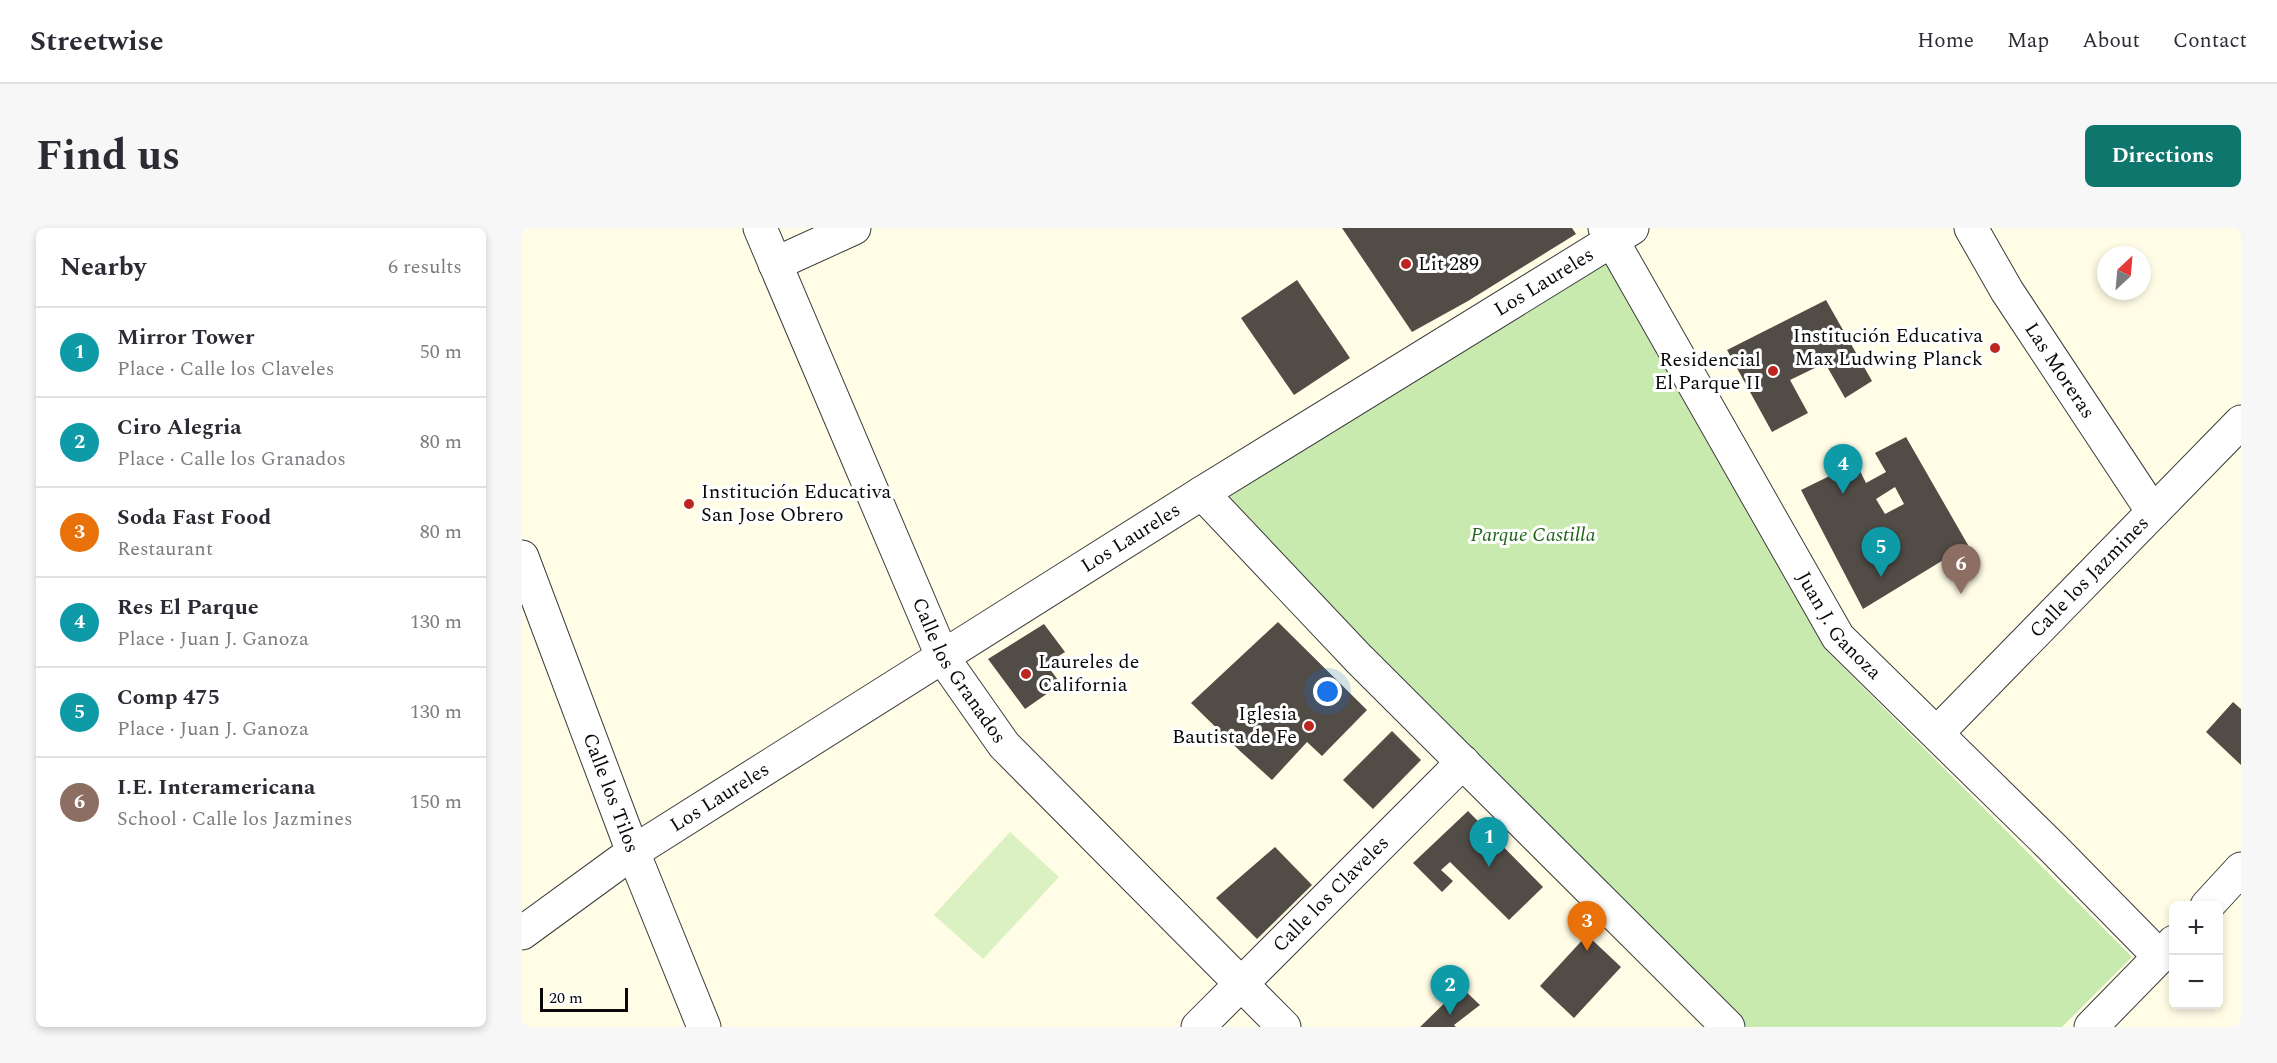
<!DOCTYPE html>
<html lang="en">
<head>
<meta charset="utf-8">
<style>
  body { margin:0; font-family:Spectral,serif; background:#f7f7f7; color:#2b2b33 }
  .controls { position:absolute; right:18px; bottom:18px; display:grid; overflow:hidden; border-radius:9px; box-shadow:0 3px 9px #0003 }
  .controls button { width:54px; height:54px; display:grid; place-items:center; padding:0; border:0; border-bottom:2px solid #e1e1e2; background:#fff; color:#2b2b33; font:30px sans-serif }
  .compass { position:absolute; left:1575px; top:18px; width:54px; height:54px; border-radius:50%; background:#fff; box-shadow:0 3px 9px #0003; rotate:26deg }
  .scale { position:absolute; left:18px; bottom:15px; width:88px; box-sizing:border-box; padding-left:6px; border:3px solid #090909; border-top:0; font-size:16px; line-height:21px; white-space:nowrap; color:#090909; -webkit-text-stroke:4px #fff; paint-order:stroke }
  .you { position:absolute; left:806px; top:464px; width:21px; height:21px; margin:-15px; border:4px solid #fff; border-radius:50%; background:#1a73e8; box-shadow:0 0 0 9px #1a73e833 }
  .badge { display:grid; place-items:center; width:39px; height:39px; border-radius:50%; background:#0f766e; color:#fff; font-size:20px; font-weight:700 }
  .pin { position:absolute; translate:-50% -50px; filter:drop-shadow(0 2px 3px #0008) }
  .pin::after { content:''; position:absolute; top:32px; width:21px; height:18px; background:inherit; clip-path:polygon(0 0,100% 0,50% 100%) }
  .list { margin:0; padding:0; list-style:none }
  h2 { display:flex; justify-content:space-between; align-items:center; height:78px; margin:0; padding:0 24px; font-size:26px }
  h2 small { font-size:20px; font-weight:400; color:#7c7c81 }
  .list li { display:grid; grid-template-columns:39px 1fr auto; gap:18px; align-items:center; box-sizing:border-box; height:90px; padding:0 24px; border-top:2px solid #e1e1e2 }
  .list b { display:block; font-size:22px; white-space:nowrap }
  .list p { margin:0; font-size:20px; white-space:nowrap; color:#7c7c81 }
  .list em { font-size:20px; font-style:normal; color:#7c7c81 }
  .map { position:relative; flex:none; width:1719px; height:799px; overflow:hidden; border-radius:9px }
  header { display:flex; align-items:center; gap:36px; box-sizing:border-box; height:84px; padding:0 30px; background:#fff; border-bottom:2px solid #e1e1e2 }
  header strong { font-size:28px }
  nav { display:flex; gap:33px; margin-inline-start:auto; font-size:21px }
  .intro { display:flex; align-items:center; justify-content:space-between; box-sizing:border-box; height:144px; padding:0 36px }
  h1 { margin:0; font-size:42px }
  .button { padding:15px 27px; border-radius:9px; background:#0f766e; color:#fff; font-size:21px; font-weight:700 }
  main { display:flex; gap:36px; padding:0 36px }
  aside { flex:1; background:#fff; border-radius:9px; box-shadow:0 3px 9px #0003 }
  .map>svg:first-child { display:block }
  .green { fill:#c8eaaf }
  .pitch { fill:#dcf1c1 }
  .building { fill:#524c46; fill-rule:evenodd }
  .lines { fill:none; stroke-linecap:round; stroke-linejoin:round }
  .minor-casing { stroke:#3c3c3c; stroke-width:35 }
  .minor { stroke:#fff; stroke-width:33 }
  .poi-dot { fill:#bd261e; stroke:#fff; stroke-width:2 }
  .labels { text-anchor:middle; dominant-baseline:central; stroke-width:6; stroke-linejoin:round; paint-order:stroke }
  .poi-label { font-size:20px; fill:#090909; stroke:#fff; text-anchor:start }
  .street-label { font-size:20px; fill:#090909; stroke:#fff }
  .park-label { font-size:20px; font-style:italic; fill:#216219; stroke:#fff }
</style>
</head>
<body>
<header>
<strong>Streetwise</strong>
<nav><a>Home</a><a>Map</a><a>About</a><a>Contact</a></nav>
</header>
<div class="intro"><h1>Find us</h1><a class="button">Directions</a></div>
<main>
<aside>
<h2>Nearby<small>6 results</small></h2>
<ul class="list">
<li><span class="badge" style="background:#0f9aa8">1</span><div><b>Mirror Tower</b><p>Place · Calle los Claveles</p></div><em>50 m</em></li>
<li><span class="badge" style="background:#0f9aa8">2</span><div><b>Ciro Alegria</b><p>Place · Calle los Granados</p></div><em>80 m</em></li>
<li><span class="badge" style="background:#e8710a">3</span><div><b>Soda Fast Food</b><p>Restaurant</p></div><em>80 m</em></li>
<li><span class="badge" style="background:#0f9aa8">4</span><div><b>Res El Parque</b><p>Place · Juan J. Ganoza</p></div><em>130 m</em></li>
<li><span class="badge" style="background:#0f9aa8">5</span><div><b>Comp 475</b><p>Place · Juan J. Ganoza</p></div><em>130 m</em></li>
<li><span class="badge" style="background:#8d6e63">6</span><div><b>I.E. Interamericana</b><p>School · Calle los Jazmines</p></div><em>150 m</em></li>
</ul>
</aside>
<div class="map">
<svg width="1719" height="799" viewBox="0 0 1719 799">
  <rect width="100%" height="100%" fill="#fffde6"/>
  <path class="green" d="M1082,30L1137,130L1305,423L1610,729L1540,799H1224L918,494L698,268Z"/>
  <path class="pitch" d="M488,604L537,649L461,731L412,687Z"/>
  <g class="building">
    <path d="M820,0H1050L1054,6L946,73L890,104Z"/>
    <path d="M775,52L828,130L772,167L719,90Z"/>
    <path d="M1304,72L1350,153L1323,170L1303,135L1268,152L1286,185L1250,204L1205,122Z"/>
    <path d="M1384,209L1446,317L1341,381L1279,262L1334,235L1344,255L1364,244L1353,225ZM1373,259L1382,276L1363,286L1354,271Z"/>
    <path d="M756,394L845,482L800,528L785,514L750,552L718,523L669,475Z"/>
    <path d="M522,396L543,424L524,436L539,456L503,481L466,431Z"/>
    <path d="M1711,474L1719,481V537L1684,504Z"/>
    <path d="M870,503L899,532L851,581L821,552Z"/>
    <path d="M946,583L1021,659L987,692L928,634L919,642L931,653L920,664L891,635Z"/>
    <path d="M753,619L790,657L735,711L694,670Z"/>
    <path d="M1065,707L1099,739L1052,790L1018,758Z"/>
    <path d="M939,759L958,777L932,797L934,799H898Z"/>
  </g>
  <g class="lines">
    <defs>
      <g id="minor">
        <path id="s1" d="M238,0L421,430L482,517L762,799"/>
        <path id="s2" d="M1083,0L1316,409L1531,620L1638,729"/>
        <path id="s3" d="M1449,0L1485,63L1631,284"/>
        <path d="M253,36L332,0"/>
        <path d="M680,265L837,431L1206,799"/>
        <path id="s4" d="M0,329L111,624L182,799"/>
        <path id="s5" d="M1415,505L1719,194"/>
        <path d="M1685,678L1719,641"/>
        <path id="s6" d="M0,705L111,624L680,265L1110,0"/>
        <path id="s7" d="M676,799L941,534"/>
        <path d="M1569,799L1652,714"/>
      </g>
    </defs>
    <use href="#minor" class="minor-casing"/>
    <use href="#minor" class="minor"/>
  </g>
  <g class="poi-dot">
    <circle cx="884" cy="36" r="6"/>
    <circle cx="1473" cy="120" r="6"/>
    <circle cx="1251" cy="143" r="6"/>
    <circle cx="167" cy="276" r="6"/>
    <circle cx="504" cy="446" r="6"/>
    <circle cx="787" cy="498" r="6"/>
  </g>
  <g class="labels">
    <g class="poi-label">
      <text x="896" y="36">Lit 289</text>
      <text x="1461" y="108" text-anchor="end">Institución Educativa<tspan x="1461" dy="23">Max Ludwing Planck</tspan></text>
      <text x="1239" y="132" text-anchor="end">Residencial<tspan x="1239" dy="23">El Parque II</tspan></text>
      <text x="179" y="264">Institución Educativa<tspan x="179" dy="23">San Jose Obrero</tspan></text>
      <text x="516" y="434">Laureles de<tspan x="516" dy="23">California</tspan></text>
      <text x="775" y="486" text-anchor="end">Iglesia<tspan x="775" dy="23">Bautista de Fe</tspan></text>
    </g>
    <g class="street-label">
      <text stroke="none"><textPath href="#s6" startOffset="1212">Los Laureles</textPath></text>
      <text stroke="none"><textPath href="#s3" startOffset="168">Las Moreras</textPath></text>
      <text stroke="none"><textPath href="#s6" startOffset="726">Los Laureles</textPath></text>
      <text stroke="none"><textPath href="#s5" startOffset="218">Calle los Jazmines</textPath></text>
      <text stroke="none"><textPath href="#s2" startOffset="462">Juan J. Ganoza</textPath></text>
      <text stroke="none"><textPath href="#s1" startOffset="486">Calle los Granados</textPath></text>
      <text stroke="none"><textPath href="#s4" startOffset="252">Calle los Tilos</textPath></text>
      <text stroke="none"><textPath href="#s6" startOffset="240">Los Laureles</textPath></text>
      <text stroke="none"><textPath href="#s7" startOffset="188">Calle los Claveles</textPath></text>
    </g>
    <g class="park-label">
      <text x="1011" y="307">Parque Castilla</text>
    </g>
  </g>
</svg>
<div class="controls">
<button>+</button>
<button>−</button>
</div>
<svg class="compass" viewBox="-18 -18 36 36"><path d="M0-13l5 13h-10z" fill="#e53935"/><path d="M0 13l5-13h-10z" fill="#7c7c81"/></svg>
<div class="scale">20 m</div>
<div class="you"></div>
<div class="pin badge" style="left:967px;top:639px;background:#0f9aa8">1</div>
<div class="pin badge" style="left:928px;top:787px;background:#0f9aa8">2</div>
<div class="pin badge" style="left:1065px;top:723px;background:#e8710a">3</div>
<div class="pin badge" style="left:1321px;top:266px;background:#0f9aa8">4</div>
<div class="pin badge" style="left:1359px;top:349px;background:#0f9aa8">5</div>
<div class="pin badge" style="left:1439px;top:366px;background:#8d6e63">6</div>
</div>
</main>
</body>
</html>
